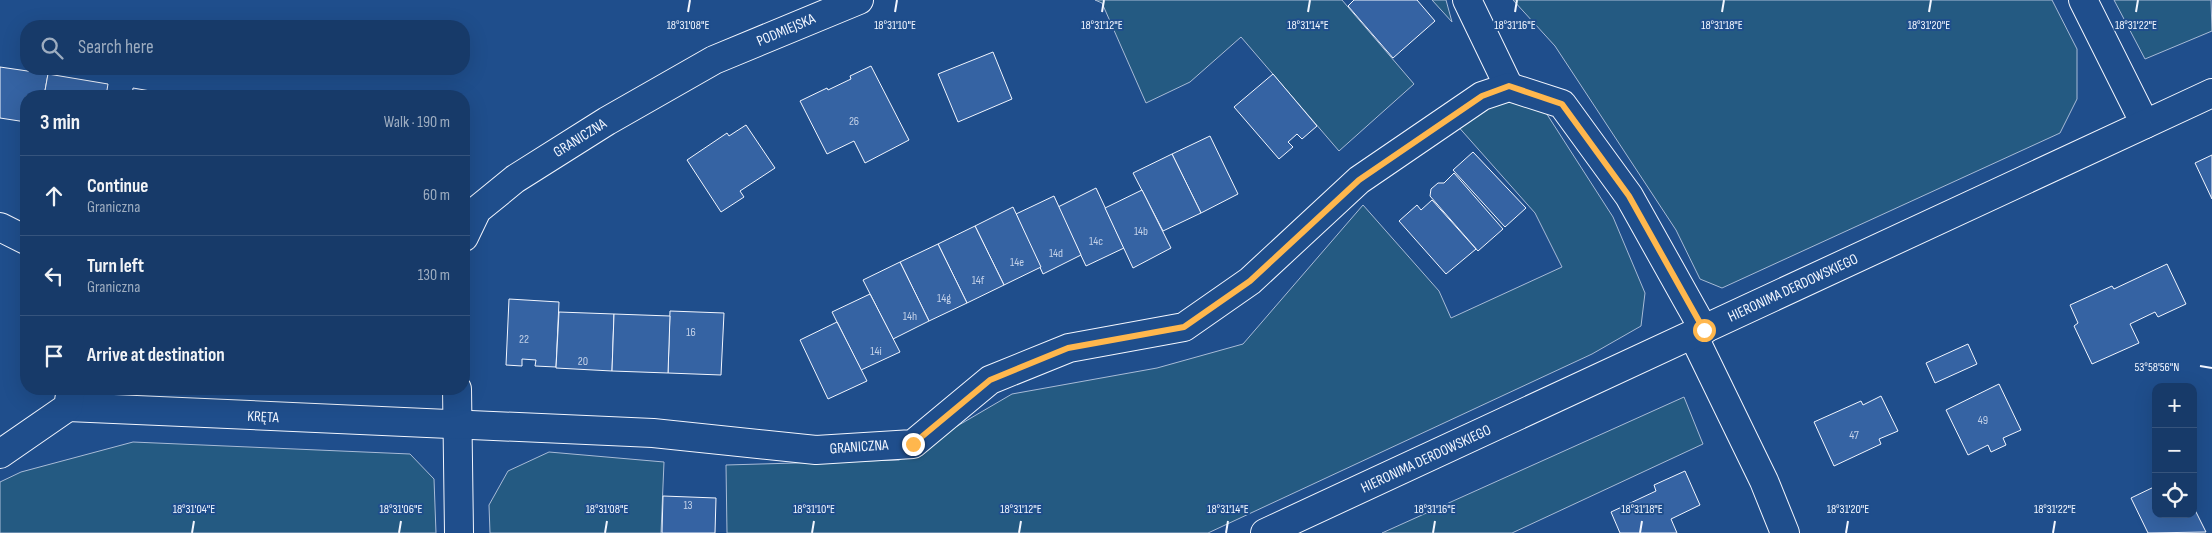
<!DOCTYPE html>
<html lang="en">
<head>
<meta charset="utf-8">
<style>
  body { margin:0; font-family:"Sofia Sans Condensed",sans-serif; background:#20416f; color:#f1f3f6 }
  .controls { position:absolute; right:15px; bottom:15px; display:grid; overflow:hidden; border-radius:10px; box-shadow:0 5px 20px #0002 }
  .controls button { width:45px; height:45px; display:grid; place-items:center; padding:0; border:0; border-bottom:1px solid #36547d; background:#173a69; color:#f1f3f6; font:25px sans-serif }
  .stop { position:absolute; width:15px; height:15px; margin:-11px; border:4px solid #ffb74d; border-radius:50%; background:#fff }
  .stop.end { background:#ffb74d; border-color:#fff; box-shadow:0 1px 5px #0008 }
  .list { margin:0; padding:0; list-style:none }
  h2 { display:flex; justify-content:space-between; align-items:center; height:65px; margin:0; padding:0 20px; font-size:21px }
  h2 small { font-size:16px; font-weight:400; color:#9eadc0 }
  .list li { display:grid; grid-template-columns:32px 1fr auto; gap:15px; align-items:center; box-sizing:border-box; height:80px; padding:0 20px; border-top:1px solid #36547d }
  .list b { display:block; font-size:19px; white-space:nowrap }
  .list p { margin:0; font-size:16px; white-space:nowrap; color:#9eadc0 }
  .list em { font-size:16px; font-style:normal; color:#9eadc0 }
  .icon { flex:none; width:28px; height:28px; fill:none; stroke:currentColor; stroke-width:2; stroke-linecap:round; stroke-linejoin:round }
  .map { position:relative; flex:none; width:2212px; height:533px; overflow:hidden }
  .search { position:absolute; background:#173a69; box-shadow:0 5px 20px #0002; left:20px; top:20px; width:450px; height:55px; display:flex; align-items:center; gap:12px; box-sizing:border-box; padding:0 18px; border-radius:20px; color:#9eadc0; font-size:19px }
  .panel { position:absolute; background:#173a69; box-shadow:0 5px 20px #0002; left:20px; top:90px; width:450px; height:305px; border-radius:20px }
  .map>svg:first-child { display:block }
  .green { fill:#245a82; stroke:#a8bbd7 }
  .building { fill:#3563a3; stroke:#f2f6ff }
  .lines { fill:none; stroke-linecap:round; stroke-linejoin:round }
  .minor-casing { stroke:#f2f6ff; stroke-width:30 }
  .tertiary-casing { stroke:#f2f6ff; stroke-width:30 }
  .minor { stroke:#1f4e8c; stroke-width:28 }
  .tertiary { stroke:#1f4e8c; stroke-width:28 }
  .route { stroke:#ffb74d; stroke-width:6 }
  .ticks { fill:none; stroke:#f2f6ff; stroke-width:2 }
  .labels { text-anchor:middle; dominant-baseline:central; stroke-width:4; stroke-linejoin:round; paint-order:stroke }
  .number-label { font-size:12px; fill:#c3d1e8 }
  .street-label { font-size:15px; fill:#f2f6ff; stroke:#1f4e8c }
  .ticks-label { font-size:12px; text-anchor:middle; fill:#f2f6ff; stroke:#1f4e8c; stroke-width:4; stroke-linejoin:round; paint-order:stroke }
</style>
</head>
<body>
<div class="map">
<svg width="2212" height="533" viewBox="0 0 2212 533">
  <rect width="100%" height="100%" fill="#1f4e8c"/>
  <g class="green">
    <path d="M1095,0H1342L1414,84L1339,151L1241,37L1190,82L1146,103L1102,3Z"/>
    <path d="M1432,0H1446L1452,22Z"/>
    <path d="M1513,0H2052L2077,49V99L2060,133L1722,288L1700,279L1676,230L1555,46Z"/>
    <path d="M2114,0H2211L2212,31L2145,59Z"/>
    <path d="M1505,96L1541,105L1613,217L1645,293L1641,326L1592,354L1208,533H727L726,465L899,460L1012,394L1157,368L1243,344L1363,205L1439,291L1451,318L1562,267L1535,213L1455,123Z"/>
    <path d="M1684,397L1703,444L1512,533H1382Z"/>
    <path d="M133,442L410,454L434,479L436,533H0V482L21,472Z"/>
    <path d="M549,452L664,462L661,533H490L489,505L508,471Z"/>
  </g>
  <g class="building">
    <path d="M1354,0H1417L1435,21L1393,58L1348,6Z"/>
    <path d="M993,52L1012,99L958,122L938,74Z"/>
    <path d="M871,66L909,140L865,163L854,141L827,154L800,101L827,88L828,90L851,79L850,76Z"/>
    <path d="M0,67L48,74L44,96H26V122L0,118Z"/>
    <path d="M48,74L108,84L106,96H44Z"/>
    <path d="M1273,74L1317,126L1302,139L1297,134L1288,142L1293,147L1279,159L1234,107Z"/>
    <path d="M133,88L180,96H132Z"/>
    <path d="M746,125L775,168L740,191L744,197L721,212L687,160L727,133L729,136Z"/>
    <path d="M1210,136L1238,194L1201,213L1172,154Z"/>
    <path d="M1473,152L1526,208L1505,227L1453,170Z"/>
    <path d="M1172,154L1201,213L1163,231L1133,173Z"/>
    <path d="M2212,155V199L2195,163Z"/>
    <path d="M1454,173L1503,229L1478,251L1430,196L1431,189L1438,183H1444Z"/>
    <path d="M1096,188L1124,248L1086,266L1058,207Z"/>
    <path d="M1142,190L1171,248L1133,268L1105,208Z"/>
    <path d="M1054,196L1081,255L1043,274L1016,214Z"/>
    <path d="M1432,200L1476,249L1446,274L1399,221L1417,205L1421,210Z"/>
    <path d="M1013,207L1041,267L1004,285L975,226Z"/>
    <path d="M975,226L1004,285L967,303L938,244Z"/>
    <path d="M938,244L967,303L929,321L900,262Z"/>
    <path d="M900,262L929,321L893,339L863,280Z"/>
    <path d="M2167,264L2186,304L2158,317L2155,312L2130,324L2139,343L2092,364L2074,326L2078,323L2070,305L2112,286L2114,289Z"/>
    <path d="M870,294L900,352L861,370L832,312Z"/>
    <path d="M509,299L559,302L556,367L535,366L536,360L522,359V366L506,365Z"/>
    <path d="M670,311L724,313L721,375L668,373Z"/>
    <path d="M559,312L614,314L612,371L556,368Z"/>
    <path d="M614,314L670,316L668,373L612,371Z"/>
    <path d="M837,322L867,381L828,399L800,340Z"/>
    <path d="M1968,344L1977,364L1935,383L1926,363Z"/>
    <path d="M1999,384L2021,430L2003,438L2006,445L1991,452L1988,445L1968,455L1946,410Z"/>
    <path d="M1881,396L1898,431L1879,439L1881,444L1834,466L1814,422L1861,401L1863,405Z"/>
    <path d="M1685,471L1700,505L1671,519L1677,533H1620L1611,512L1656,491L1654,485Z"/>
    <path d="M2156,486V514H2193V506L2206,532L2148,533L2131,498Z"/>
    <path d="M663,496L716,498L715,533H662Z"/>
  </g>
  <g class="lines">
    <defs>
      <g id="minor">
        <path d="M1467,0L1509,87"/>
        <path d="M2083,0L2145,124"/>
        <path d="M0,227L26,240"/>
        <path d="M464,237L477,210L515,179L607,121L714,60L859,0"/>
        <path d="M1693,335L1764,481L1785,533"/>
        <path d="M457,389L459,533"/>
        <path d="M68,407L653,433L816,450L913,444L990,380L1069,348L1184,327L1250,281L1359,180L1482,96L1509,87L1562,104L1629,196L1704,330"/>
        <path d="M0,454L68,407L71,389"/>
      </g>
      <path id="tertiary" d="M1265,533L2212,93"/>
    </defs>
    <use href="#minor" class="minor-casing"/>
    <use href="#tertiary" class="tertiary-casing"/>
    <use href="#minor" class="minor"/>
    <use href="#tertiary" class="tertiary"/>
  </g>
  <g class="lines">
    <path class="route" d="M913,444L990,380L1068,348L1184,327L1250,281L1359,180L1482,96L1509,86L1562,104L1629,196L1704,330"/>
  </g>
  <path class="ticks" d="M688,12L690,0M895,12L897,0M1102,12L1104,0M1308,12L1310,0M1515,12L1517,0M1722,12L1724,0M1929,12L1931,0M2136,12L2138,0M2200,366L2212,368M192,533L194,521M399,533L401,521M605,533L607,521M812,533L814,521M1019,533L1021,521M1226,533L1228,521M1433,533L1435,521M1640,533L1642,521M1846,533L1848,521M2053,533L2055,521"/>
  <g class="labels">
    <g class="number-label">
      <text x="854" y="121">26</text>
      <text x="1141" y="231">14b</text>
      <text x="1096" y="241">14c</text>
      <text x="1056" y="253">14d</text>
      <text x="1017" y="262">14e</text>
      <text x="978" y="280">14f</text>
      <text x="944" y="298">14g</text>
      <text x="910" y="316">14h</text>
      <text x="691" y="332">16</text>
      <text x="524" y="339">22</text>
      <text x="876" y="351">14i</text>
      <text x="583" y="361">20</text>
      <text x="1983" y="420">49</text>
      <text x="1854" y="435">47</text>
      <text x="688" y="505">13</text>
    </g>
    <g class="street-label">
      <text transform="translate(786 30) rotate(-23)">PODMIEJSKA</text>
      <text transform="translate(580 138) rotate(-32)">GRANICZNA</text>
      <text transform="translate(1793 288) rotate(-25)">HIERONIMA DERDOWSKIEGO</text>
      <text transform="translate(263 417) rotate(3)">KRĘTA</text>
      <text transform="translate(859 447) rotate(-4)">GRANICZNA</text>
      <text transform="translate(1426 459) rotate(-25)">HIERONIMA DERDOWSKIEGO</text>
    </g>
  </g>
  <g class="ticks-label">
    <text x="895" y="29">18°31'10"E</text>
    <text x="1929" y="29">18°31'20"E</text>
    <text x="688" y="29">18°31'08"E</text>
    <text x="1102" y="29">18°31'12"E</text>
    <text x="1308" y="29">18°31'14"E</text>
    <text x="1515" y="29">18°31'16"E</text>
    <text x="1722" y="29">18°31'18"E</text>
    <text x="2136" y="29">18°31'22"E</text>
    <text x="2157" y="371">53°58'56"N</text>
    <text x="194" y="513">18°31'04"E</text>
    <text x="401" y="513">18°31'06"E</text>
    <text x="607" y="513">18°31'08"E</text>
    <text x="814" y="513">18°31'10"E</text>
    <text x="1021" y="513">18°31'12"E</text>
    <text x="1228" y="513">18°31'14"E</text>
    <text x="1435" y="513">18°31'16"E</text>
    <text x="1642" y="513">18°31'18"E</text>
    <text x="1848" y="513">18°31'20"E</text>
    <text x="2055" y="513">18°31'22"E</text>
  </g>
</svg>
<div class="controls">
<button>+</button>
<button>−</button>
<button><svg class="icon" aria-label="locate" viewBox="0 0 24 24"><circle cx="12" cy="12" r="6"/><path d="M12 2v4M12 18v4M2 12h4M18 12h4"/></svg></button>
</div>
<div class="stop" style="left:1704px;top:330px"></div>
<div class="stop end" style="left:913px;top:444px"></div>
<div class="search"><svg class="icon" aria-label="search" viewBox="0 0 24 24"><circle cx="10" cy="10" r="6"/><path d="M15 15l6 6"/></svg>Search here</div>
<section class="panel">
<h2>3 min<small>Walk · 190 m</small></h2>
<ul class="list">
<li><svg class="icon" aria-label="ahead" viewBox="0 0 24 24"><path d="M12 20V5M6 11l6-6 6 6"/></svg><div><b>Continue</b><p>Graniczna</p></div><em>60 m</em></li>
<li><svg class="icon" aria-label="left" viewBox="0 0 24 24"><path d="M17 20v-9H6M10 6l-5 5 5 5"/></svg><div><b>Turn left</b><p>Graniczna</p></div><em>130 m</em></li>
<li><svg class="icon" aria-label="arrive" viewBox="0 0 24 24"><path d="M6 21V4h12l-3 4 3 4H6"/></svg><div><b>Arrive at destination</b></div></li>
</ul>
</section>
</div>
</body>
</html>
